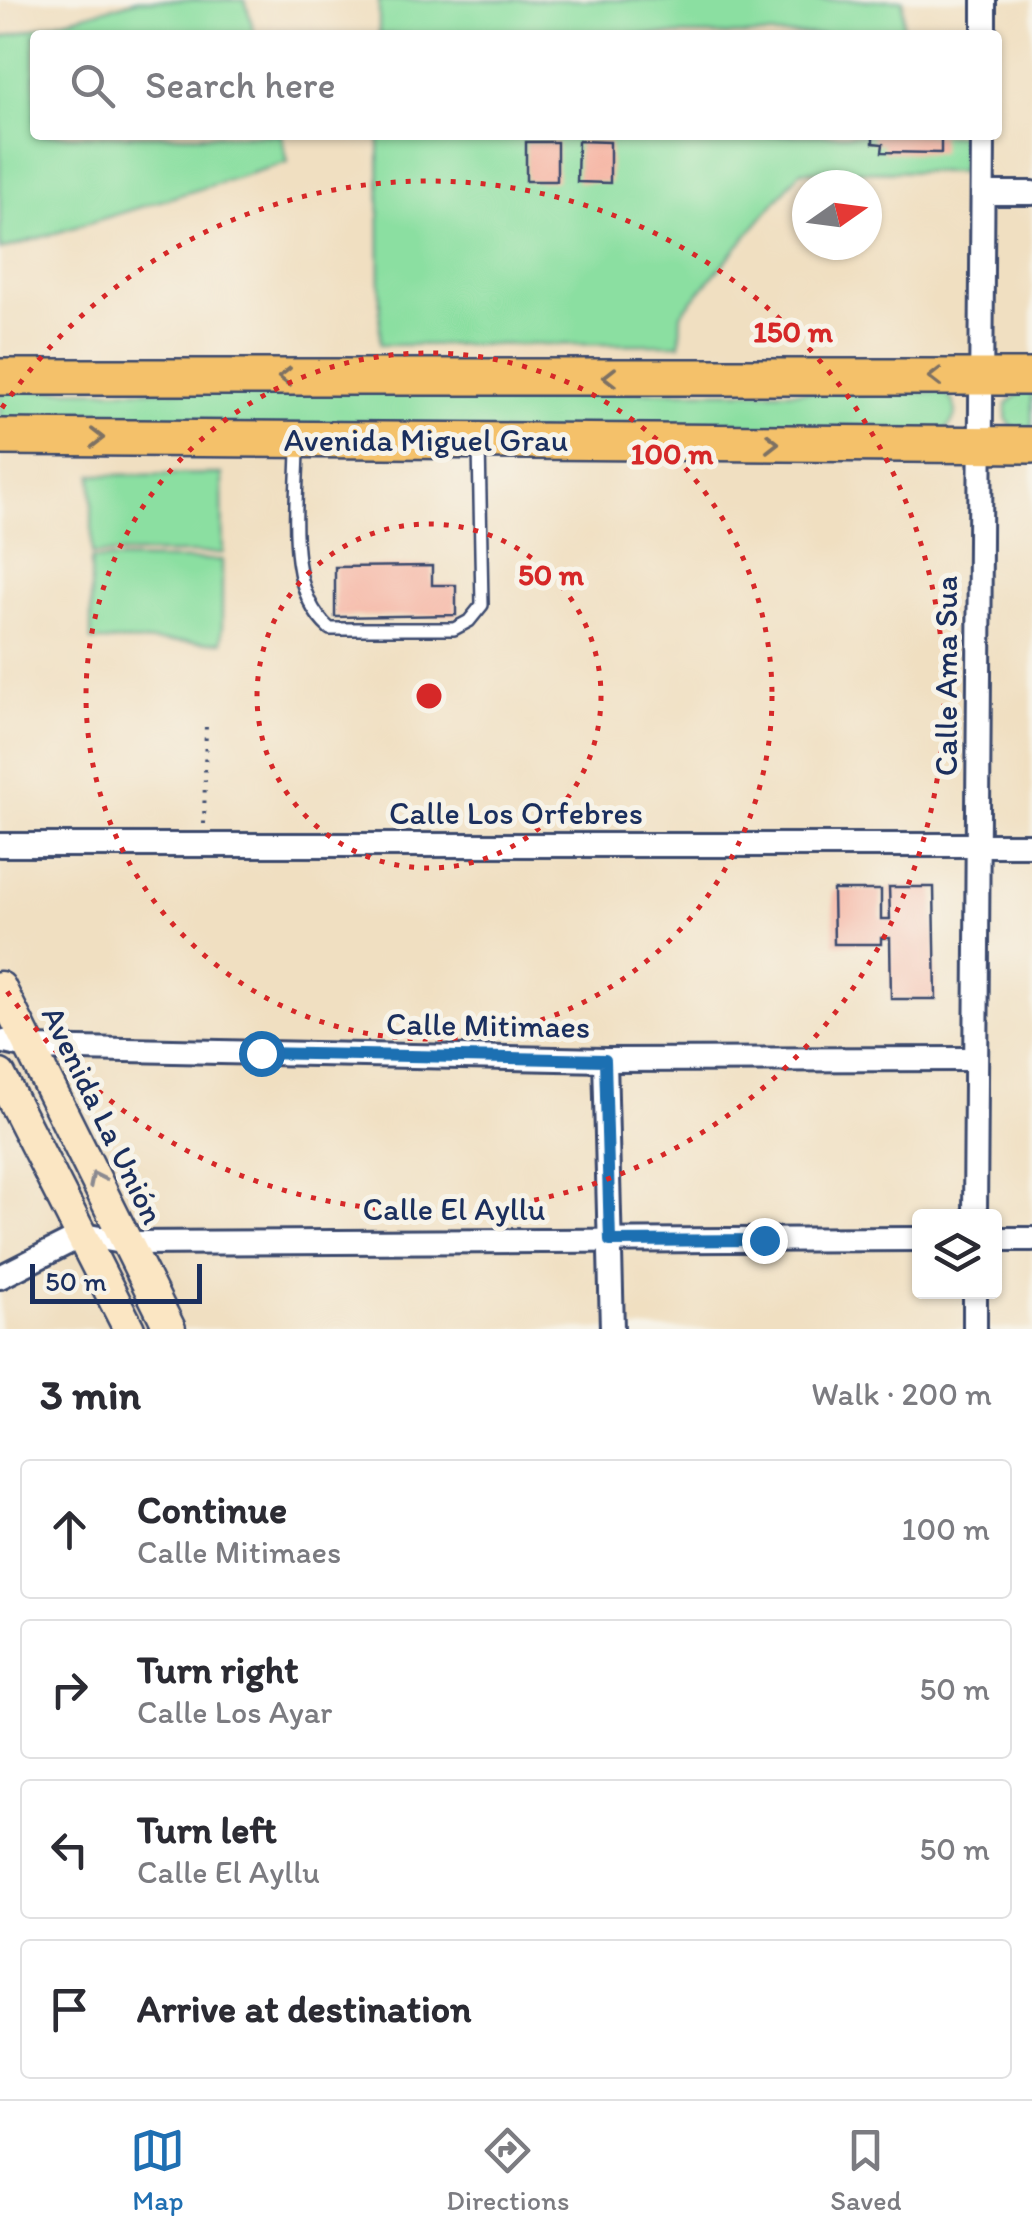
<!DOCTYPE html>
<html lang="en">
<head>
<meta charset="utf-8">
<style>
  body { margin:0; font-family:Itim,sans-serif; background:#f2f2f3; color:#2b2b33 }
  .controls { position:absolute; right:30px; bottom:30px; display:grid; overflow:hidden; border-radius:10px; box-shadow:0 2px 8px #0004 }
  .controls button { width:90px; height:90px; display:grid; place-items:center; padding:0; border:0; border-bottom:2px solid #e1e1e2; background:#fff; color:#2b2b33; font:50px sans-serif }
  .compass { position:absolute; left:792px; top:170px; width:90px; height:90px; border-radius:50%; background:#fff; box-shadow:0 2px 8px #0004; rotate:76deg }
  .scale { position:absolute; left:30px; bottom:25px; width:172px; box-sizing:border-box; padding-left:10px; border:5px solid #1b2f5e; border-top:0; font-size:28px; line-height:35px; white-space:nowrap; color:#1b2f5e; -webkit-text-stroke:8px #f7f3e8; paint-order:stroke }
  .stop { position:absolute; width:30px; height:30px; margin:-22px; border:8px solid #1f6fb2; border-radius:50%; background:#fff }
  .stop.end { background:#1f6fb2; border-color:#fff; box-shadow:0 2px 10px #0008 }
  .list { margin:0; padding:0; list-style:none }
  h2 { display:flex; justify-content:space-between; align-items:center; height:130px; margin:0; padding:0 40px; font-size:42px }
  h2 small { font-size:32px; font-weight:400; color:#7c7c81 }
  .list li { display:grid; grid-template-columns:65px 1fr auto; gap:30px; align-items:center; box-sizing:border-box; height:140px; margin:0 20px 20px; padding:0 20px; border:2px solid #e1e1e2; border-radius:10px }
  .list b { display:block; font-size:38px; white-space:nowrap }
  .list p { margin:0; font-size:32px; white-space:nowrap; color:#7c7c81 }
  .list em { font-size:32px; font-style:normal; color:#7c7c81 }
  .icon { flex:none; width:55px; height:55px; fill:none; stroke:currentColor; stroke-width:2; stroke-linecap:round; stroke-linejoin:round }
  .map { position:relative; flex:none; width:1032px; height:1329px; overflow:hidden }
  .search { position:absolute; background:#fff; box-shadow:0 2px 8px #0004; left:30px; right:30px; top:30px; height:110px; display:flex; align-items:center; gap:25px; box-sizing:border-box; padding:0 35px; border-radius:10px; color:#7c7c81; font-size:38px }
  .sheet { height:770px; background:#fff }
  nav { display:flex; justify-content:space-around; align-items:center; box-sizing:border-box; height:140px; border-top:2px solid #e1e1e2; background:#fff; font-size:28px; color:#7c7c81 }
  nav a { display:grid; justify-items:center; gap:5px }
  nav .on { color:#1f6fb2 }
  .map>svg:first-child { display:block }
  .green { fill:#8bdfa1; stroke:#538780; stroke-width:2.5 }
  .building { fill:#f5ab99 }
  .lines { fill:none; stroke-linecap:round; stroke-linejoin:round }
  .lane-casing { stroke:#3b496d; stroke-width:16 }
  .street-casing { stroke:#3b496d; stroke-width:28 }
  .secondary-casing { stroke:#3b496d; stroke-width:35 }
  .primary-casing { stroke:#3b496d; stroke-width:40 }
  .path { stroke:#3b496d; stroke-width:4; stroke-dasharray:2.5 8; stroke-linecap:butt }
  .lane { stroke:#fff; stroke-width:11 }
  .street { stroke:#fff; stroke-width:22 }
  .secondary { stroke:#fbe6c3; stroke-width:30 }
  .primary { stroke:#f4c16a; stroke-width:35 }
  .oneway { stroke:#7d7163 }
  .oneway2 { stroke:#8b8a90 }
  .route { stroke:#1f6fb2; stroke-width:12 }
  .ring { fill:none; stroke:#d62828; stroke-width:5; stroke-dasharray:5 10 }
  .labels { text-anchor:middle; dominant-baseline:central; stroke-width:10; stroke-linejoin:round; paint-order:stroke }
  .street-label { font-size:32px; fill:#1b2f5e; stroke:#f7f3e8 }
  .centre { fill:#d62828; stroke:#f7f3e8; stroke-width:5 }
  .ring-label { font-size:30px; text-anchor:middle; font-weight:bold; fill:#d62828; stroke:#f7f3e8; stroke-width:10; stroke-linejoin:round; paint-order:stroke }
</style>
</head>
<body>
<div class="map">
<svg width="1032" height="1329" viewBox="0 0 1032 1329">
  <rect width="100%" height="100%" fill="#f7f3e8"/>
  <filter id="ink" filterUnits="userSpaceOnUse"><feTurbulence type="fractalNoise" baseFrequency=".01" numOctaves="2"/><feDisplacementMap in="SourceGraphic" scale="20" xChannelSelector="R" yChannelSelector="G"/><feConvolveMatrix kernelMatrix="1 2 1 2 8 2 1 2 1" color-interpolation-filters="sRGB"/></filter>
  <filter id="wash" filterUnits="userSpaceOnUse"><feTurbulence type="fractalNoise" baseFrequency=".0048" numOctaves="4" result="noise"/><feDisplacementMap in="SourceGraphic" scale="40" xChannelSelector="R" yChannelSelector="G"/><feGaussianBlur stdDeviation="2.25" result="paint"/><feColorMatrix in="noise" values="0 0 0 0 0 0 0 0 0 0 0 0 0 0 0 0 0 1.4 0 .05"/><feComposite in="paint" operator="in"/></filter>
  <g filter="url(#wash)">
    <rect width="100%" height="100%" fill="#f0dfc1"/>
    <g class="green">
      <path d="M138,0H245L255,35H35V135H281L288,162L0,250V38Z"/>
      <rect x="379" y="0" width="524" height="35"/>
      <path d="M379,135H962V172L801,171L681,314L680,344L380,345Z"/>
      <path d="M0,390L943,392C961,404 958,420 942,433L0,431Z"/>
      <path d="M1022,391H1032V434L1012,428L1006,418L1007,404Z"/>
      <path d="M222,474L223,553L92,554V475Z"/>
      <path d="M91,559L222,560V642L91,641Z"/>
    </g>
    <g id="blocks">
      <g class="building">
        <path d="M873,135H941V153L882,152L883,144L873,143Z"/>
        <path d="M578,141L610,142V183L577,182Z"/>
        <rect x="526" y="142" width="31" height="39"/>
        <path d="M432,566V585H456V615L335,617V567Z"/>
        <path d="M889,887H934L936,999H891L890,938H881V944H834L833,890H881V919H890Z"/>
      </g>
    </g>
  </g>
  <g filter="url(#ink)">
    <use href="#blocks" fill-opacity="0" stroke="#3b496d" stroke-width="2.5"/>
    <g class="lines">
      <defs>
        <path id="lane" d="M298,445C298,501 283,589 330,629H454L469,621L482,605L479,445"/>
        <g id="street">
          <path d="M984,35V0"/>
          <path d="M983,193H1032"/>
          <path d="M0,845H1032"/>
          <path d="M0,1041L32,1048L605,1060L976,1059"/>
          <path d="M605,1060L612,1329"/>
          <path d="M975,1216L983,135"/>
          <path d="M994,1239H1032"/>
          <path d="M0,1277L83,1235L128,1243L920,1239"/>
          <path d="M975,1329V1292"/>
        </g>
        <g id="secondary">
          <path d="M0,987L170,1329"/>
          <path d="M0,1075L129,1329"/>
        </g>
        <g id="primary">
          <path d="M0,377H1032"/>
          <path d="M0,437L1032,445"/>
        </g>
      </defs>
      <use href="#lane" class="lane-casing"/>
      <use href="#street" class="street-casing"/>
      <use href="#secondary" class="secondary-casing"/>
      <use href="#primary" class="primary-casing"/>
      <path class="path" d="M204,824L206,723"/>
      <use href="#lane" class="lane"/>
      <use href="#street" class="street"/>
      <use href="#secondary" class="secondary"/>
      <use href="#primary" class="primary"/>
    </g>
    <defs><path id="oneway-chevron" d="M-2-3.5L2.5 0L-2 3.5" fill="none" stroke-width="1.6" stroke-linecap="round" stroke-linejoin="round" transform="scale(2.5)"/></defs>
    <g class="oneway">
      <use href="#oneway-chevron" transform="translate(285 377) rotate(180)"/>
      <use href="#oneway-chevron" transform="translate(610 377) rotate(180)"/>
      <use href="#oneway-chevron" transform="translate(935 377) rotate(180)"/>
      <use href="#oneway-chevron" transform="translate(97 438)"/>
      <use href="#oneway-chevron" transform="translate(772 443)"/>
    </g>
    <use class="oneway2" href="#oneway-chevron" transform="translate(96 1179) rotate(-116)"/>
  </g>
  <g class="lines" filter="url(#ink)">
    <path class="route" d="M261,1053L605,1060L610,1241L764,1240"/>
  </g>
  <g class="ring">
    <circle cx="429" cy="696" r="172"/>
    <circle cx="429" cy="696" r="343"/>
    <path d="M2 408A515 515 0 1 1 2 984"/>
  </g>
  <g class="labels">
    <g class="street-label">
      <text x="426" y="440">Avenida Miguel Grau</text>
      <text transform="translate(946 676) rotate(-90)">Calle Ama Sua</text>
      <text x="516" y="813">Calle Los Orfebres</text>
      <text transform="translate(488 1025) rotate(1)">Calle Mitimaes</text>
      <text transform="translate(103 1115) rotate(64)">Avenida La Unión</text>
      <text x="454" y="1209">Calle El Ayllu</text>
    </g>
  </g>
  <circle cx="429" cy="696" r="15" class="centre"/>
  <g class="ring-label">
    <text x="793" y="342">150 m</text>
    <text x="672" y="464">100 m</text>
    <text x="551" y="585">50 m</text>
  </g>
</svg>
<div class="controls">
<button><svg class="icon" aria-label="layers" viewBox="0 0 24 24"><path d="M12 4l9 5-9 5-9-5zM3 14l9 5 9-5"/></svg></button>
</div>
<svg class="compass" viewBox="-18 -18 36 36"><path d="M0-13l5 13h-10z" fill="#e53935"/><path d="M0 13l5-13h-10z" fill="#7c7c81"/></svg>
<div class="scale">50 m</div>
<div class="stop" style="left:261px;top:1053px"></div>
<div class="stop end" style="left:764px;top:1240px"></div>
<div class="search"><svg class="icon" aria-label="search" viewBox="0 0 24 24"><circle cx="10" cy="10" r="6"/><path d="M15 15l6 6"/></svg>Search here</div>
</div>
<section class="sheet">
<h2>3 min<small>Walk · 200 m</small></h2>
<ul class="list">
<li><svg class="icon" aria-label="ahead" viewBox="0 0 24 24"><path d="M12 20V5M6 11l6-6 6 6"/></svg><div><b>Continue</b><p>Calle Mitimaes</p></div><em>100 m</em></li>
<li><svg class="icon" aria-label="right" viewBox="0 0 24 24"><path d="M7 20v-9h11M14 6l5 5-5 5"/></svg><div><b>Turn right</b><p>Calle Los Ayar</p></div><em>50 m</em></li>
<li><svg class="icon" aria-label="left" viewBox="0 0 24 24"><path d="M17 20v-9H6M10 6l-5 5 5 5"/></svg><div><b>Turn left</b><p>Calle El Ayllu</p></div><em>50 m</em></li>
<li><svg class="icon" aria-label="arrive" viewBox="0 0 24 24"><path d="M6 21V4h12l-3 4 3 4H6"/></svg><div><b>Arrive at destination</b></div></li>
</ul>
</section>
<nav>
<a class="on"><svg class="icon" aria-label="map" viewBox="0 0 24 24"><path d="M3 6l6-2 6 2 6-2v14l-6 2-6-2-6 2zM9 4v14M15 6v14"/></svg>Map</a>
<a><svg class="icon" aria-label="directions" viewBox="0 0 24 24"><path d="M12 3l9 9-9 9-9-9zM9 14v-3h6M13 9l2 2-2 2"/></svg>Directions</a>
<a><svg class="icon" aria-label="saved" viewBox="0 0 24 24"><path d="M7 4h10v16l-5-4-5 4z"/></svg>Saved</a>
</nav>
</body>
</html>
